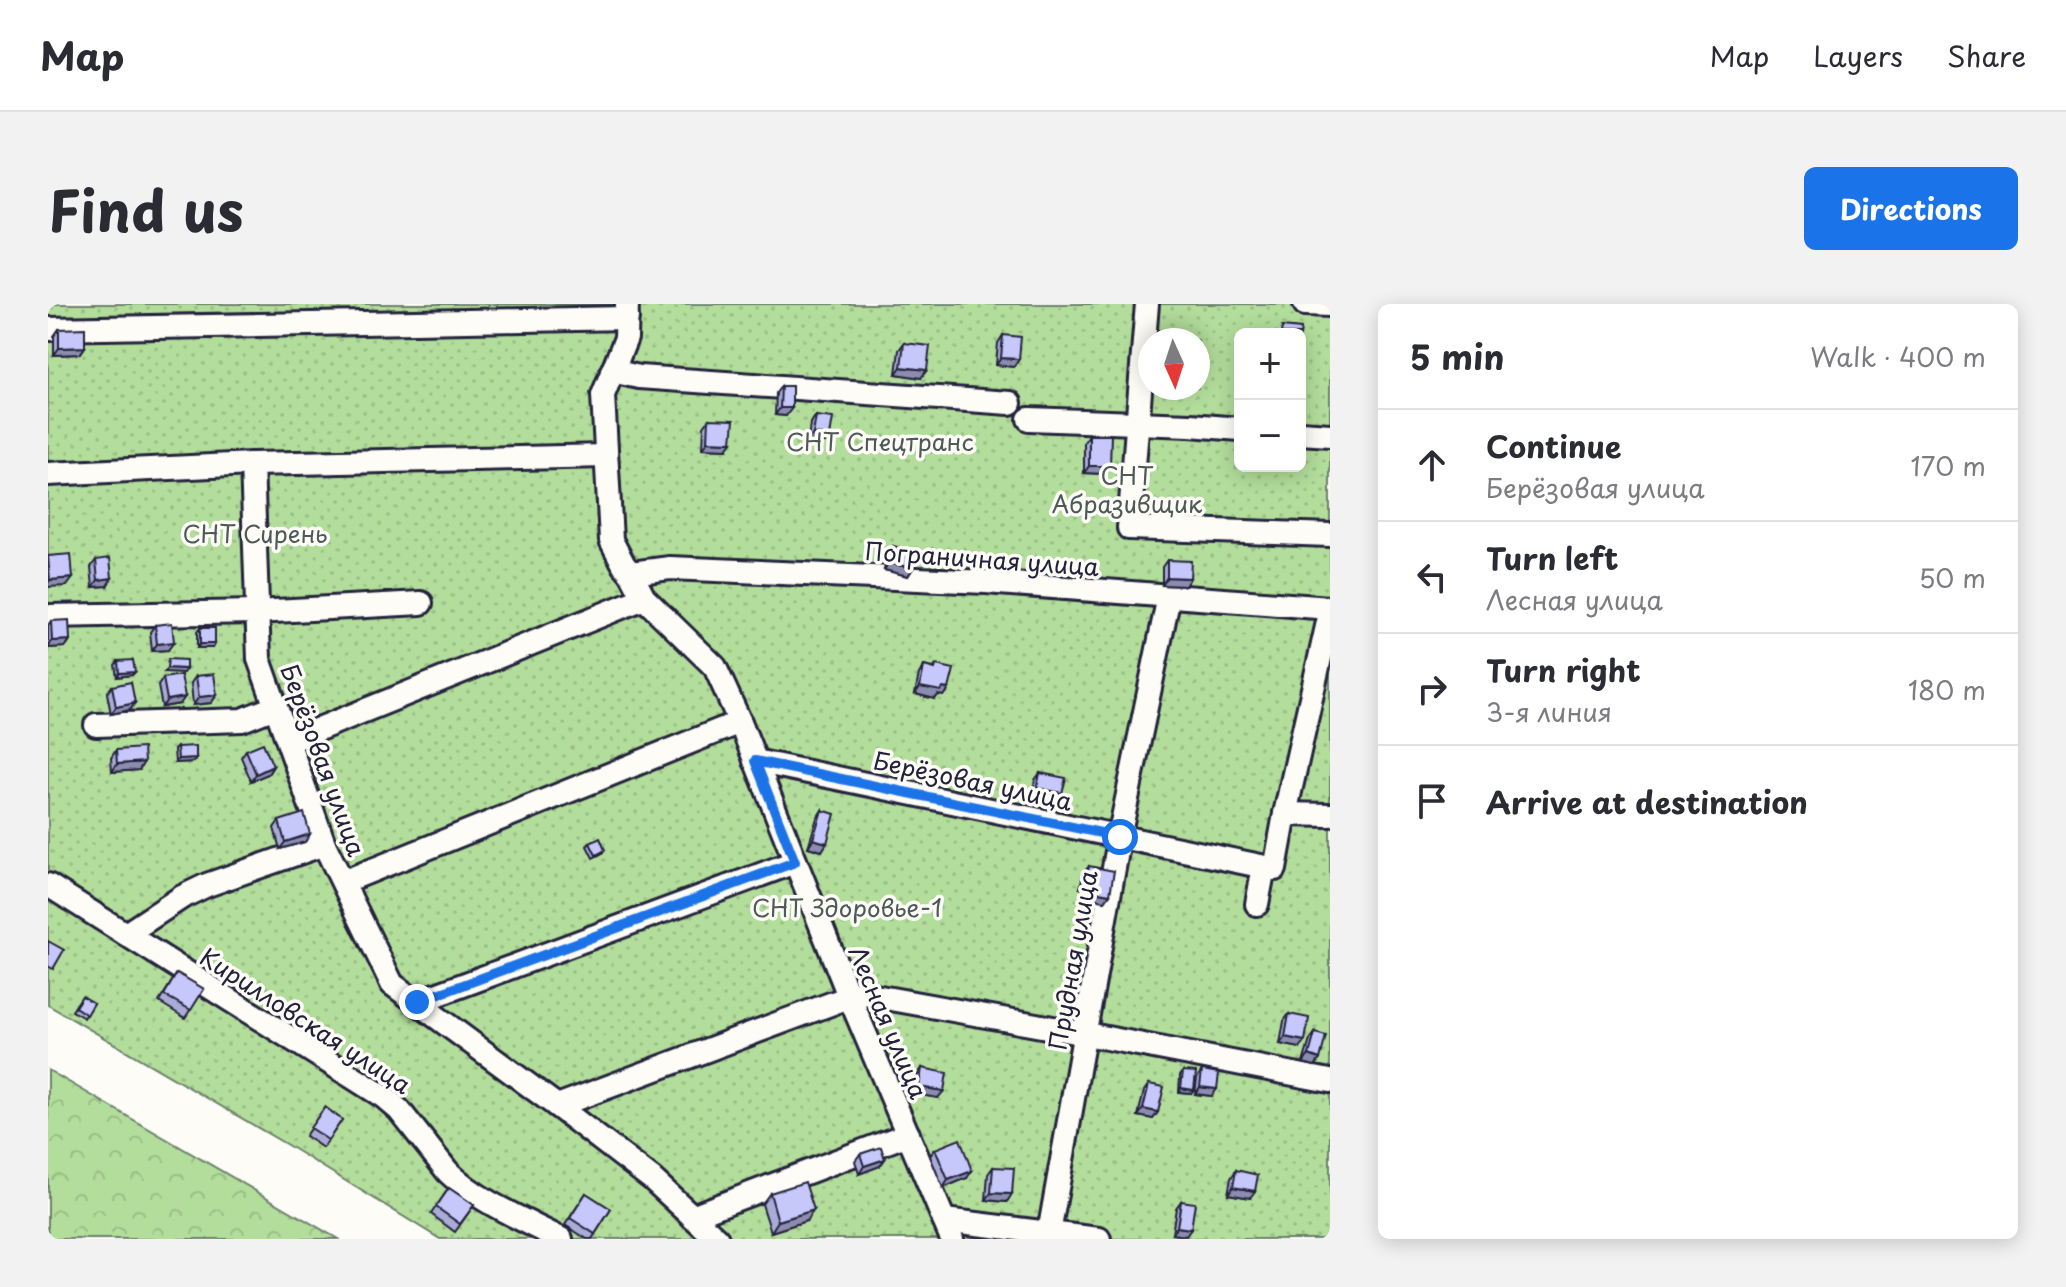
<!DOCTYPE html>
<html lang="en">
<head>
<meta charset="utf-8">
<style>
  body { margin:0; font-family:"Playpen Sans",sans-serif; background:#f2f2f3; color:#2b2b33 }
  .controls { position:absolute; right:24px; top:24px; display:grid; overflow:hidden; border-radius:12px; box-shadow:0 4px 20px #0003 }
  .controls button { width:72px; height:72px; display:grid; place-items:center; padding:0; border:0; border-bottom:2px solid #e1e1e2; background:#fff; color:#2b2b33; font:40px sans-serif }
  .compass { position:absolute; left:1090px; top:24px; width:72px; height:72px; border-radius:50%; background:#fff; box-shadow:0 4px 20px #0003; rotate:177deg }
  .stop { position:absolute; width:24px; height:24px; margin:-18px; border:6px solid #1a73e8; border-radius:50%; background:#fff }
  .stop.end { background:#1a73e8; border-color:#fff; box-shadow:0 2px 8px #0008 }
  .list { margin:0; padding:0; list-style:none }
  h2 { display:flex; justify-content:space-between; align-items:center; height:104px; margin:0; padding:0 32px; font-size:34px }
  h2 small { font-size:26px; font-weight:400; color:#7c7c81 }
  .list li { display:grid; grid-template-columns:52px 1fr auto; gap:24px; align-items:center; box-sizing:border-box; height:112px; padding:0 32px; border-top:2px solid #e1e1e2 }
  .list b { display:block; font-size:30px; white-space:nowrap }
  .list p { margin:0; font-size:26px; white-space:nowrap; color:#7c7c81 }
  .list em { font-size:26px; font-style:normal; color:#7c7c81 }
  .icon { flex:none; width:44px; height:44px; fill:none; stroke:currentColor; stroke-width:2; stroke-linecap:round; stroke-linejoin:round }
  .map { position:relative; flex:none; width:1282px; height:935px; overflow:hidden; border-radius:12px }
  header { display:flex; align-items:center; gap:48px; box-sizing:border-box; height:112px; padding:0 40px; background:#fff; border-bottom:2px solid #e1e1e2 }
  header strong { font-size:38px }
  nav { display:flex; gap:44px; margin-inline-start:auto; font-size:28px }
  .intro { display:flex; align-items:center; justify-content:space-between; box-sizing:border-box; height:192px; padding:0 48px }
  h1 { margin:0; font-size:56px }
  .button { padding:20px 36px; border-radius:12px; background:#1a73e8; color:#fff; font-size:28px; font-weight:700 }
  main { display:flex; gap:48px; padding:0 48px }
  aside { flex:1; background:#fff; border-radius:12px; box-shadow:0 4px 20px #0003 }
  .map>svg:first-child { display:block }
  .grass { fill:url(#grass-dots); stroke:#6a806b; stroke-width:2; fill-rule:evenodd }
  .forest { fill:url(#forest-crowns); stroke:#6a806b; stroke-width:2 }
  .lines { fill:none; stroke-linecap:round; stroke-linejoin:round }
  .minor-casing { stroke:#22223b; stroke-width:28 }
  .minor { stroke:#fdfcf7; stroke-width:22 }
  .wall { fill:#aaacd8; stroke:#22223b; stroke-width:2 }
  .shaded-wall { fill:#8b8cb0; stroke:#22223b; stroke-width:2 }
  .building { fill:#c6c8fb; stroke:#22223b; stroke-width:2 }
  .route { stroke:#1a73e8; stroke-width:10 }
  .labels { text-anchor:middle; dominant-baseline:central; stroke-width:7; stroke-linejoin:round; paint-order:stroke }
  .park-label { font-size:24px; fill:#4e5a58; stroke:#fdfcf7 }
  .street-label { font-size:24px; fill:#22223b; stroke:#fdfcf7 }
</style>
</head>
<body>
<header>
<strong>Map</strong>
<nav><a>Map</a><a>Layers</a><a>Share</a></nav>
</header>
<div class="intro"><h1>Find us</h1><a class="button">Directions</a></div>
<main>
<div class="map">
<svg width="1282" height="935" viewBox="0 0 1282 935">
  <defs>
    <pattern id="grass-dots" width="8" height="8" patternUnits="userSpaceOnUse" patternTransform="scale(2)"><rect width="8" height="8" fill="#b3dd9b"/><path d="M2 2h.1M6 6h.1" fill="none" stroke="#9abd86" stroke-width="1.8" stroke-linecap="round"/></pattern>
    <pattern id="forest-crowns" width="20" height="18" patternUnits="userSpaceOnUse" patternTransform="scale(2)"><rect width="20" height="18" fill="#b3dd9b"/><path d="M2 6a3 3 0 1 1 6 0M12 15a3 3 0 1 1 6 0" fill="none" stroke="#9abd86"/></pattern>
  </defs>
  <rect width="100%" height="100%" fill="#fdfcf7"/>
  <filter id="ink" filterUnits="userSpaceOnUse"><feTurbulence type="fractalNoise" baseFrequency=".0125" numOctaves="2"/><feDisplacementMap in="SourceGraphic" scale="16" xChannelSelector="R" yChannelSelector="G"/><feConvolveMatrix kernelMatrix="1 2 1 2 8 2 1 2 1" color-interpolation-filters="sRGB"/></filter>
  <g filter="url(#ink)">
    <path class="grass" d="M0,0H1282V935H392L241,842L0,701ZM1192,30H1252V162H1192ZM1102,36H1150V84H1102Z"/>
    <path class="forest" d="M0,766L290,935H0Z"/>
    <g class="lines">
      <defs>
        <g id="minor">
          <path d="M579,0L578,34L555,91L563,236L576,261L583,269L596,294L667,363L692,418L799,687L904,935"/>
          <path d="M1099,0L1081,224L1282,231"/>
          <path d="M1257,0L1282,1"/>
          <path d="M0,25L579,14"/>
          <path d="M564,67L591,73L962,99"/>
          <path d="M981,115L1142,121L1192,125"/>
          <path d="M1252,129L1282,131"/>
          <path d="M204,160L211,355L276,540L344,680L509,802L604,875L669,935"/>
          <path d="M0,170L204,160L558,152"/>
          <path d="M583,269L622,264L938,278L1282,304"/>
          <path d="M0,312L208,308L373,299"/>
          <path d="M48,421L194,416L227,403"/>
          <path d="M241,437L596,294"/>
          <path d="M707,457L1227,565L1237,510L1282,309"/>
          <path d="M1237,510L1282,511"/>
          <path d="M295,578L692,418"/>
          <path d="M0,581L336,793L351,806L400,868C431,898 474,915 513,935"/>
          <path d="M1209,600L1216,563"/>
          <path d="M78,630L134,593L159,581L276,540"/>
          <path d="M799,687L1038,730L1282,777"/>
          <path d="M369,698L747,558"/>
          <path d="M509,802L801,693"/>
          <path d="M644,912L860,830"/>
          <path d="M896,916L1051,935"/>
          <path d="M1000,935L1074,519L1121,292"/>
        </g>
      </defs>
      <use href="#minor" class="minor-casing"/>
      <use href="#minor" class="minor"/>
    </g>
    <g class="wall">
      <path d="M11,25L37,43L32,50L6,51V32Z"/>
      <path d="M955,31L971,55L966,63L948,61L950,39Z"/>
      <path d="M856,39L873,74L848,70L851,46Z"/>
      <path d="M733,82L738,112L727,111L728,89Z"/>
      <path d="M768,112L782,132L777,139L760,137L762,119Z"/>
      <path d="M661,115L679,145L655,144L656,122Z"/>
      <path d="M1041,131L1062,162L1057,170L1036,169V138Z"/>
      <path d="M845,242L865,264L860,272L836,266L840,249Z"/>
      <path d="M48,256L59,282L45,283L43,263Z"/>
      <path d="M1119,256L1137,282L1114,281V263Z"/>
      <path d="M3,317L22,336L17,343L0,344V321Z"/>
      <path d="M107,321L120,346L104,347L102,328Z"/>
      <path d="M152,324L167,340L165,344H149V328Z"/>
      <path d="M70,357L87,368L84,371L69,373L67,361Z"/>
      <path d="M888,361L901,385L896,392L890,391L887,395L867,390L871,370L876,362L886,364Z"/>
      <path d="M148,372L169,391L163,399L145,401L143,379Z"/>
      <path d="M115,374L132,400L114,403L110,382Z"/>
      <path d="M64,382L82,406L63,410L59,389Z"/>
      <path d="M129,443L148,454L146,458L127,459L126,446Z"/>
      <path d="M68,446L91,466L64,468L63,454Z"/>
      <path d="M198,446L225,462L220,470L203,477L193,453Z"/>
      <path d="M992,469L1009,496L984,491L987,476Z"/>
      <path d="M774,506V547L760,543L769,514Z"/>
      <path d="M231,517L262,530L257,538L232,545L226,524Z"/>
      <path d="M542,539L557,546L555,549L545,554L539,542Z"/>
      <path d="M1041,562L1062,590L1057,597L1035,593L1036,585L1032,584L1035,570Z"/>
      <path d="M129,669L156,685L137,714L111,698Z"/>
      <path d="M34,692L46,699L36,714L24,707Z"/>
      <path d="M1241,710L1252,744L1232,740L1236,717Z"/>
      <path d="M1267,729L1272,755L1267,762L1255,759L1262,736Z"/>
      <path d="M874,764L890,794L866,790L869,772Z"/>
      <path d="M1154,766L1164,792L1147,790L1149,774Z"/>
      <path d="M1135,767L1143,789L1131,788L1132,771Z"/>
      <path d="M1101,780L1110,808L1105,815L1090,812L1096,787Z"/>
      <path d="M277,803L294,816L275,844L257,832Z"/>
      <path d="M887,845L919,874L895,884L882,852Z"/>
      <path d="M812,850L837,855L832,862L811,870L807,857Z"/>
      <path d="M945,863L959,898L938,896L940,870Z"/>
      <path d="M1188,866L1202,894L1180,890L1183,874Z"/>
      <path d="M401,884L426,901L407,928L383,910Z"/>
      <path d="M538,889L563,905L544,935H539L517,921Z"/>
      <path d="M722,889L758,917L723,928L714,900Z"/>
      <path d="M1133,897L1138,932L1124,930L1128,904Z"/>
    </g>
    <g class="shaded-wall">
      <path d="M37,43L32,50L6,51L11,44Z"/>
      <path d="M953,54L971,55L966,63L948,61Z"/>
      <path d="M853,63L879,66L873,74L848,70Z"/>
      <path d="M732,104H744L738,112L727,111Z"/>
      <path d="M765,130L782,132L777,139L760,137Z"/>
      <path d="M660,137L684,138L679,145L655,144Z"/>
      <path d="M1041,162H1062L1057,170L1036,169Z"/>
      <path d="M841,259L865,264L860,272L836,266Z"/>
      <path d="M1119,273L1142,274L1137,282L1114,281Z"/>
      <path d="M25,274L19,282L0,283V279L2,276Z"/>
      <path d="M64,274L59,282L45,283L50,276Z"/>
      <path d="M22,336L17,343L0,344L4,337Z"/>
      <path d="M126,338L120,346L104,347L109,340Z"/>
      <path d="M152,340H167L165,344H149Z"/>
      <path d="M119,364L138,365L135,369L116,368Z"/>
      <path d="M87,368L84,371L69,373L71,369Z"/>
      <path d="M872,383L895,384L901,385L896,392L890,391L887,395L867,390Z"/>
      <path d="M169,391L163,399L145,401L151,393Z"/>
      <path d="M137,393L132,400L114,403L119,396Z"/>
      <path d="M87,399L82,406L63,410L68,403Z"/>
      <path d="M148,454L146,458L127,459L130,455Z"/>
      <path d="M96,458L91,466L64,468L69,460Z"/>
      <path d="M225,462L220,470L203,477L208,470Z"/>
      <path d="M989,484L1014,489L1009,496L984,491Z"/>
      <path d="M262,530L257,538L232,545L237,538Z"/>
      <path d="M765,535L779,539L774,547L760,543Z"/>
      <path d="M1038,577L1041,578L1036,585L1032,584Z"/>
      <path d="M1040,586L1062,590L1057,597L1035,593Z"/>
      <path d="M1237,733L1257,737L1252,744L1232,740Z"/>
      <path d="M1261,751L1272,755L1267,762L1255,759Z"/>
      <path d="M871,783L896,787L890,794L866,790Z"/>
      <path d="M1152,783L1169,785L1164,792L1147,790Z"/>
      <path d="M1133,784L1146,786L1143,789L1131,788Z"/>
      <path d="M1095,805L1110,808L1105,815L1090,812Z"/>
      <path d="M837,855L832,862L811,870L816,862Z"/>
      <path d="M924,867L919,874L895,884L900,876Z"/>
      <path d="M1185,883L1207,887L1202,894L1180,890Z"/>
      <path d="M943,889L964,890L959,898L938,896Z"/>
      <path d="M766,906L758,917L723,928L730,917Z"/>
      <path d="M1129,923L1143,925L1138,932L1124,930Z"/>
    </g>
    <g class="building">
      <path d="M1234,23L1253,25L1252,32V30H1233Z"/>
      <path d="M37,24V43L11,44V25Z"/>
      <path d="M955,31L973,33L971,55L953,54Z"/>
      <path d="M856,39L882,42L879,66L853,63Z"/>
      <path d="M733,82H744V104H732Z"/>
      <path d="M768,112L785,114L782,132L765,130Z"/>
      <path d="M661,115L686,116L684,138L660,137Z"/>
      <path d="M1041,131H1063L1062,162H1041Z"/>
      <path d="M845,242L869,248L865,264L841,259Z"/>
      <path d="M23,250L25,274L2,276L0,252Z"/>
      <path d="M62,254L64,274L50,276L48,256Z"/>
      <path d="M1119,256L1143,257L1142,274L1119,273Z"/>
      <path d="M21,316L22,336L4,337L3,317Z"/>
      <path d="M124,319L126,338L109,340L107,321Z"/>
      <rect x="152" y="324" width="15" height="16"/>
      <path d="M120,355L138,356V365L119,364Z"/>
      <path d="M85,356L87,368L71,369L70,357Z"/>
      <path d="M888,361L906,365L901,385L895,384L893,387L872,383L876,362L887,365Z"/>
      <path d="M166,370L169,391L151,393L148,372Z"/>
      <path d="M133,371L137,393L119,396L115,374Z"/>
      <path d="M83,378L87,399L68,403L64,382Z"/>
      <path d="M215,439L225,462L208,470L198,446Z"/>
      <path d="M148,442V454L130,455L129,443Z"/>
      <path d="M95,444L96,458L69,460L68,446Z"/>
      <path d="M992,469L1018,474L1014,489L989,484Z"/>
      <path d="M774,506L787,510L779,539L765,535Z"/>
      <path d="M256,509L262,530L237,538L231,517Z"/>
      <path d="M552,534L557,546L548,551L542,539Z"/>
      <path d="M1041,562L1066,567L1062,590L1040,586L1041,578L1038,577Z"/>
      <path d="M0,637L16,646L5,665L0,662Z"/>
      <path d="M129,669L156,685L143,706L116,691Z"/>
      <path d="M34,692L46,699L39,711L27,703Z"/>
      <path d="M1241,710L1261,714L1257,737L1237,733Z"/>
      <path d="M1267,729L1278,732L1272,755L1261,751Z"/>
      <path d="M874,764L899,769L896,787L871,783Z"/>
      <path d="M1154,766L1171,769L1169,785L1152,783Z"/>
      <path d="M1135,767L1148,768L1146,786L1133,784Z"/>
      <path d="M1101,780L1116,783L1110,808L1095,805Z"/>
      <path d="M277,803L294,816L280,836L262,824Z"/>
      <path d="M912,835L924,867L900,876L887,845Z"/>
      <path d="M833,843L837,855L816,862L812,850Z"/>
      <path d="M945,863L966,864L964,890L943,889Z"/>
      <path d="M1188,866L1210,871L1207,887L1185,883Z"/>
      <path d="M757,878L766,906L730,917L722,889Z"/>
      <path d="M401,884L426,901L412,920L388,903Z"/>
      <path d="M538,889L563,905L547,930L522,914Z"/>
      <path d="M1133,897L1147,899L1143,925L1129,923Z"/>
    </g>
  </g>
  <g class="lines" filter="url(#ink)">
    <path class="route" d="M369,698L747,558L707,457L1072,533"/>
  </g>
  <g class="labels">
    <g class="park-label">
      <text x="832" y="137">СНТ Спецтранс</text>
      <text x="1079" y="171">СНТ<tspan x="1079" dy="28">Абразивщик</tspan></text>
      <text x="207" y="229">СНТ Сирень</text>
      <text x="799" y="603">СНТ Здоровье-1</text>
    </g>
    <g class="street-label">
      <text transform="translate(934 254) rotate(4)">Пограничная улица</text>
      <text transform="translate(276 456) rotate(70)">Берёзовая улица</text>
      <text transform="translate(925 476) rotate(12)">Берёзовая улица</text>
      <text transform="translate(1024 656) rotate(-80)">Прудная улица</text>
      <text transform="translate(258 716) rotate(33)">Кирилловская улица</text>
      <text transform="translate(841 718) rotate(67)">Лесная улица</text>
    </g>
  </g>
</svg>
<div class="controls">
<button>+</button>
<button>−</button>
</div>
<svg class="compass" viewBox="-18 -18 36 36"><path d="M0-13l5 13h-10z" fill="#e53935"/><path d="M0 13l5-13h-10z" fill="#7c7c81"/></svg>
<div class="stop" style="left:1072px;top:533px"></div>
<div class="stop end" style="left:369px;top:698px"></div>
</div>
<aside>
<h2>5 min<small>Walk · 400 m</small></h2>
<ul class="list">
<li><svg class="icon" aria-label="ahead" viewBox="0 0 24 24"><path d="M12 20V5M6 11l6-6 6 6"/></svg><div><b>Continue</b><p>Берёзовая улица</p></div><em>170 m</em></li>
<li><svg class="icon" aria-label="left" viewBox="0 0 24 24"><path d="M17 20v-9H6M10 6l-5 5 5 5"/></svg><div><b>Turn left</b><p>Лесная улица</p></div><em>50 m</em></li>
<li><svg class="icon" aria-label="right" viewBox="0 0 24 24"><path d="M7 20v-9h11M14 6l5 5-5 5"/></svg><div><b>Turn right</b><p>3-я линия</p></div><em>180 m</em></li>
<li><svg class="icon" aria-label="arrive" viewBox="0 0 24 24"><path d="M6 21V4h12l-3 4 3 4H6"/></svg><div><b>Arrive at destination</b></div></li>
</ul>
</aside>
</main>
</body>
</html>
